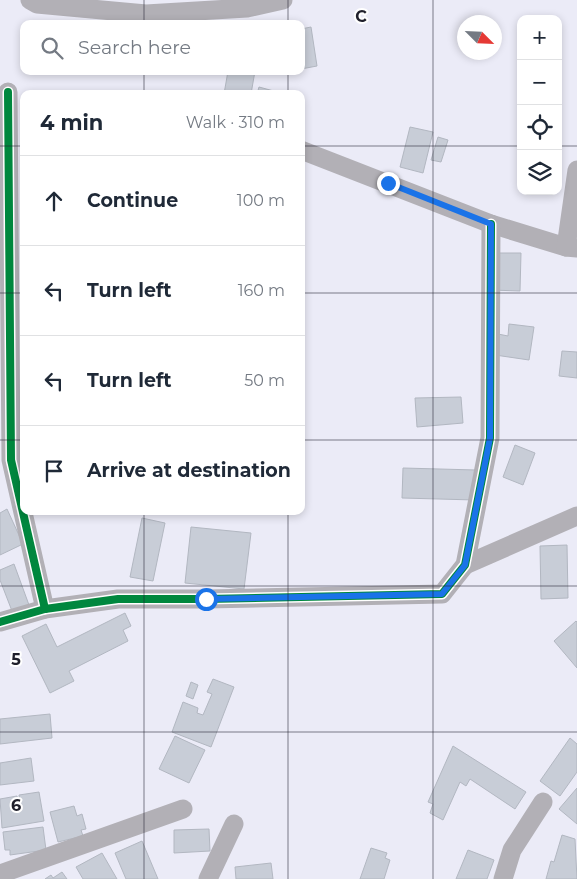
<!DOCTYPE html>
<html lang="en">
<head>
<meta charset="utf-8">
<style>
  body { margin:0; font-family:Montserrat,sans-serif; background:#f6f6f7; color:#1f2937 }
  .controls { position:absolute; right:15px; top:15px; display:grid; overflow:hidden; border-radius:10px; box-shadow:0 2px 8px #0003 }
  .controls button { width:45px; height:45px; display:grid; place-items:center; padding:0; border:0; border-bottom:1px solid #e0e1e3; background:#fff; color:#1f2937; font:25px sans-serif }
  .compass { position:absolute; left:457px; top:15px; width:45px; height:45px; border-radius:50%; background:#fff; box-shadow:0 2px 8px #0003; rotate:114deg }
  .stop { position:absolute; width:15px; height:15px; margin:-11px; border:4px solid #1a73e8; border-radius:50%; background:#fff }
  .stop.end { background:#1a73e8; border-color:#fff; box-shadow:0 1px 5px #0008 }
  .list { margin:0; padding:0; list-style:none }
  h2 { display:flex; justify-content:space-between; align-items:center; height:65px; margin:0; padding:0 20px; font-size:21px }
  h2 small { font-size:16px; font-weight:400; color:#747a83 }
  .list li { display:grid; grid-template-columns:32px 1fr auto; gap:15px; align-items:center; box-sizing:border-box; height:90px; padding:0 20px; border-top:1px solid #e0e1e3 }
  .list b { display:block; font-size:19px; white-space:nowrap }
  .list em { font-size:16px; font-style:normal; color:#747a83 }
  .icon { flex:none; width:28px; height:28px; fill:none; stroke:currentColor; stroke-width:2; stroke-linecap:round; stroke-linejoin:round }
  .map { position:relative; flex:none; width:577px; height:879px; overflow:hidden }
  .search { position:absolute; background:#fff; box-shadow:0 2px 8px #0003; left:20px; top:20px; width:285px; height:55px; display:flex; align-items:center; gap:12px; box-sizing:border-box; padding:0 18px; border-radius:10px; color:#747a83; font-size:19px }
  .panel { position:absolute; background:#fff; box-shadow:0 2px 8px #0003; left:20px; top:90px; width:285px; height:425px; border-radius:10px }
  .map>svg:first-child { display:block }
  .building { fill:#c8cdd7; stroke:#b2b7c1 }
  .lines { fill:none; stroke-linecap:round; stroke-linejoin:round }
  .minor { stroke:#b2b0b6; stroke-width:19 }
  .cycleway-casing { stroke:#fff; stroke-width:11 }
  .cycleway { stroke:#00873e; stroke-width:8 }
  .route { stroke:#1a73e8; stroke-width:6 }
  .grid { fill:none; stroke:#1f1f2b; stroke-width:1; stroke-opacity:0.55 }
  .grid-label { font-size:16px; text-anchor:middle; font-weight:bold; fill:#1f1f2b; stroke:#fff; stroke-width:4; stroke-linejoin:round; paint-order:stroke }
</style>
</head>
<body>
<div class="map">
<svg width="577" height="879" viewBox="0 0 577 879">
  <rect width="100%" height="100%" fill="#ebebf7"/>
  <g class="building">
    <path d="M311,27L317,66L301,69V29Z"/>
    <path d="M228,71H255L251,94H224Z"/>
    <path d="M259,87L281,93V94H257Z"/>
    <path d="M410,127L433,132L423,173L400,167Z"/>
    <path d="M438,137L448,140L441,162L431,160Z"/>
    <path d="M492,253H521L520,291L491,290Z"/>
    <path d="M509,324L534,327L529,360L495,355L498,334L508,336Z"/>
    <path d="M562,351L577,352V378L559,376Z"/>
    <path d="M461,397L463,423L417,427L415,398Z"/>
    <path d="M515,445L535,453L523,485L503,477Z"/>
    <path d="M403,468L476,470L475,500L402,498Z"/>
    <path d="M7,509L23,544L0,555V513Z"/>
    <path d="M142,518L165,523L153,581L130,577Z"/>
    <path d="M191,527L251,533L244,589L185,583Z"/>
    <path d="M567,545L568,598L541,599L540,546Z"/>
    <path d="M14,564L29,605L12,611L0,580V570Z"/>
    <path d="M125,613L131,626L123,630L128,641L69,671L74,681L50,693L22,636L46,624L57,647Z"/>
    <path d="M576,621L577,622V668L554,641Z"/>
    <path d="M213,679L234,687L211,747L172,732L183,702L198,708L197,713L203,715L212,694L207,692Z"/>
    <path d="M191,682L198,685L193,699L186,696Z"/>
    <path d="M50,714L52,738L0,744V719Z"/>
    <path d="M175,736L205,750L189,783L159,769Z"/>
    <path d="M570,738L577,744V772L560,796L540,781Z"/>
    <path d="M453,746L526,792L515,809L470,779L466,786L460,782L443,820L430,813L433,804L428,802Z"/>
    <path d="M31,758L34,781L0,785V763Z"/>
    <path d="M577,788V824L559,809Z"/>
    <path d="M39,792L44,821L2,828L0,799L17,796L19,809L21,808L19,795Z"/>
    <path d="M74,806L77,816L82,814L86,829L81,830L83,836L58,842L50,812Z"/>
    <path d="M43,827L46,850L10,855V850H5L3,832Z"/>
    <path d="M209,829L210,851L174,853V830Z"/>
    <path d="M562,835L575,839L577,879H546L551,861L554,862Z"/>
    <path d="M142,841L158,879H126L115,853Z"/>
    <path d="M371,848L387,853L385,858L390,860L384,879H360Z"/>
    <path d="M468,850L494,860L487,879H456Z"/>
    <path d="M102,853L117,879H83L76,867Z"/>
    <path d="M271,863L273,879H236L235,867Z"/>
    <path d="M62,872L67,879H45L51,875L53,878Z"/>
  </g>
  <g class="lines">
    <g class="minor">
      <path d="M30,0L37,4L146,14L247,8L283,0"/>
      <path d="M8,92L11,460L45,609"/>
      <path d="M301,150L491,224L566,247L577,248"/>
      <path d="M566,247L577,170"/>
      <path d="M465,565L577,516"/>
      <path d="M0,622L45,609L118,599H206L442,594L465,565L490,438L491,224"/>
      <path d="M0,874L183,809"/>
      <path d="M208,879L234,824"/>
      <path d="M503,879L512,850L543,802"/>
    </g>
    <defs>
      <g id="cycleway">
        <path d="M8,92L11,460L45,609"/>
        <path d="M0,622L45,609L118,599H206L442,594L465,565L490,438L491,224"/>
      </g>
    </defs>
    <use href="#cycleway" class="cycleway-casing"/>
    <use href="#cycleway" class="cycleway"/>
  </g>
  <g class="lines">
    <path class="route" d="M206,599L442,594L465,565L490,438L491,224L388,183"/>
  </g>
  <path class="grid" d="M144,0V24M288,0V24M433,0V879M144,71V94M288,71V94M0,146H24M301,146H521M558,146H577M0,293H24M301,293H577M0,440H24M301,440H577M144,511V879M288,511V879M0,586H577M0,732H577"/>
  <g class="grid-label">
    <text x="361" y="22">C</text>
    <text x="16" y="665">5</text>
    <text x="16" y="811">6</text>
  </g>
</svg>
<div class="controls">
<button>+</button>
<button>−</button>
<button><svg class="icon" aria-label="locate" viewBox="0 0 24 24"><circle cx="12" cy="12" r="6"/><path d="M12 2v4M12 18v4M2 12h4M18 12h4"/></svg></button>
<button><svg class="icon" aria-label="layers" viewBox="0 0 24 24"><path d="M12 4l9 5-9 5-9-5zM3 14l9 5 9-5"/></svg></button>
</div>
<svg class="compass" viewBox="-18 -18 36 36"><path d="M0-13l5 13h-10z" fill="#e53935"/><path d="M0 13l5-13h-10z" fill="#747a83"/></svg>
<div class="stop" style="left:206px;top:599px"></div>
<div class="stop end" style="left:388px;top:183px"></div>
<div class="search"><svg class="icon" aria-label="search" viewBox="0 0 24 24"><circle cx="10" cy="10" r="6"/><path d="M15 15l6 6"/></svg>Search here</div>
<section class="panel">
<h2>4 min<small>Walk · 310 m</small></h2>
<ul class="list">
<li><svg class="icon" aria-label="ahead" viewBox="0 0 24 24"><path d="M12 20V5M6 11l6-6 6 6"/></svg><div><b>Continue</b></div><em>100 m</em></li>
<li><svg class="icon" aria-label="left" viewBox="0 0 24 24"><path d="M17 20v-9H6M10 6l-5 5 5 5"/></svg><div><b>Turn left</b></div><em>160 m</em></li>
<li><svg class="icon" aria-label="left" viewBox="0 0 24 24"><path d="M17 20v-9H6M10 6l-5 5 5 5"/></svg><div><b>Turn left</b></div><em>50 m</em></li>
<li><svg class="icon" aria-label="arrive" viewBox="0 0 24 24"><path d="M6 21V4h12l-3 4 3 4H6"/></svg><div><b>Arrive at destination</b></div></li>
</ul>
</section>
</div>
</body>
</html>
